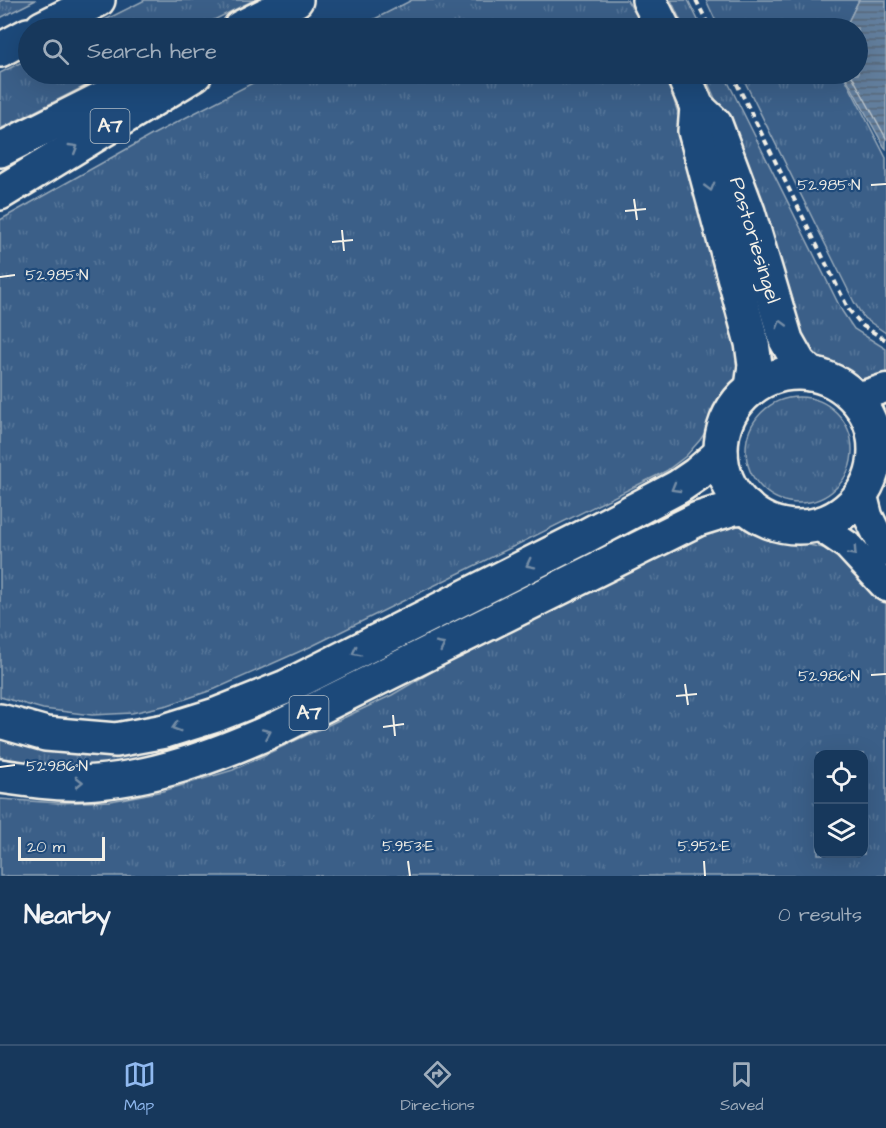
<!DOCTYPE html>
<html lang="en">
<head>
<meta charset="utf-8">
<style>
  body { margin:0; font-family:"Architects Daughter",sans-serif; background:#244365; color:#f1f3f6 }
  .controls { position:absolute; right:18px; bottom:18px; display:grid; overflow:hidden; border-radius:12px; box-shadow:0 6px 24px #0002 }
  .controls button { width:54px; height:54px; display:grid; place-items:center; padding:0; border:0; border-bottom:2px solid #365272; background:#17385c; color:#f1f3f6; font:30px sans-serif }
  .scale { position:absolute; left:18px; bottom:15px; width:87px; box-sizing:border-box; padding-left:6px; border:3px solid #f4f1e8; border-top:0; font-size:16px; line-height:21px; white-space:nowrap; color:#f4f1e8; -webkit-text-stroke:4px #1f4a7a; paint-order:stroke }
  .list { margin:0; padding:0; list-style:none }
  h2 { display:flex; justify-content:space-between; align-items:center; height:78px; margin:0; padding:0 24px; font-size:26px }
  h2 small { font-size:20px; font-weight:400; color:#9eacbb }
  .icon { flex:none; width:33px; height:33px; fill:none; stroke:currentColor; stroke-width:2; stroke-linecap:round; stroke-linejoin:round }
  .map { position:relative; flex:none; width:886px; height:876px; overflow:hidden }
  .search { position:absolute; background:#17385c; box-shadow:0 6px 24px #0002; left:18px; right:18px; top:18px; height:66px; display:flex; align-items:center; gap:15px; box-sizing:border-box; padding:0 21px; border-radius:33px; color:#9eacbb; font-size:22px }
  .sheet { height:168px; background:#17385c }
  nav { display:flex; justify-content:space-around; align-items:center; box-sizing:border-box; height:84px; border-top:2px solid #365272; background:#17385c; font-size:16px; color:#9eacbb }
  nav a { display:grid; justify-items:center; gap:3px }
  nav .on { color:#90b9f0 }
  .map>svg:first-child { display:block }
  .grass { fill:url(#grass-tufts); stroke:#97a8b8; stroke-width:1.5; fill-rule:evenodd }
  .water { fill:url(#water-rules); stroke:#9cacbb; stroke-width:1.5 }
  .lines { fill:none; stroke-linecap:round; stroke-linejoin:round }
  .shore { stroke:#bac3ca; stroke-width:1.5 }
  .minor-casing { stroke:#f4f1e8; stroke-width:33 }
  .major-casing { stroke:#f4f1e8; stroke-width:38 }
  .highway-casing { stroke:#f4f1e8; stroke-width:38 }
  .path { stroke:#f4f1e8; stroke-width:4; stroke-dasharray:6 4.5; stroke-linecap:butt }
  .minor { stroke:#1f4a7a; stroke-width:28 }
  .major { stroke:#1f4a7a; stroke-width:33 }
  .highway { stroke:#1f4a7a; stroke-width:33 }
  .oneway { stroke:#748da6 }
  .ticks { fill:none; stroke:#f4f1e8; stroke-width:2 }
  .labels { text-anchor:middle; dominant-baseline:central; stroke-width:4.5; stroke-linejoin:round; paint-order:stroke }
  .shield { fill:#1f4a7a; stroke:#b4bfc7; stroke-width:1.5 }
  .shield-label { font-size:20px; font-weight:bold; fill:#f4f1e8 }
  .street-label { font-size:21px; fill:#f4f1e8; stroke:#1f4a7a }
  .ticks-label { font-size:15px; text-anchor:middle; fill:#f4f1e8; stroke:#1f4a7a; stroke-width:4.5; stroke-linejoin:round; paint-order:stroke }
</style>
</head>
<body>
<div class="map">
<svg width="886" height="876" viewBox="0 0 886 876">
  <defs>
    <pattern id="grass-tufts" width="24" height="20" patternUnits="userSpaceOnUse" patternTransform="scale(1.5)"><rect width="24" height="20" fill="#3a5f88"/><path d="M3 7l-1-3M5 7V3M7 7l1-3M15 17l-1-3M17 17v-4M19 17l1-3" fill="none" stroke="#577699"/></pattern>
    <pattern id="water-rules" width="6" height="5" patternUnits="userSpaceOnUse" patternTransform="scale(1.5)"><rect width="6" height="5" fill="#627e9d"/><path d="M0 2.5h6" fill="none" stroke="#58687a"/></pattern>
  </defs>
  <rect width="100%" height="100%" fill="#1f4a7a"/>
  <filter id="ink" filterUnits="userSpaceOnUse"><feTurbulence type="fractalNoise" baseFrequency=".0167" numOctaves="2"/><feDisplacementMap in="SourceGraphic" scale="12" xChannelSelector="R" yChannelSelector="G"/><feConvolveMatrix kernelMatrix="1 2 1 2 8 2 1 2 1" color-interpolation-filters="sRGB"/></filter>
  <g filter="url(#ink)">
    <g class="grass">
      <path d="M3,0H36L0,18V1Z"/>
      <path d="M145,0H254L198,28H89Z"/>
      <path d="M412,0H627L644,28H357Z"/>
      <path d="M671,0H688L702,28H684Z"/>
      <path d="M706,0H859L845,28H719Z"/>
      <path d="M28,59V74H109L0,129V73Z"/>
      <path d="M270,74H663L673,97L723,259L740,372L717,415L700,440L686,456L666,471L312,646L215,689L168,705L132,713L92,715L43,709L0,697V220L152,135Z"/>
      <path d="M704,74H724L842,311L854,329L886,349V379L859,381L822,363L804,348L722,114Z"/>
      <path d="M741,74H843L886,158V333L864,318L854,302Z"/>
      <circle cx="799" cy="450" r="53"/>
      <path d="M728,525L744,526L786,536L809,545L833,550L886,600V876H0V799L58,803L111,801L163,791L233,770L392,695L529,615L680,539ZM818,754H864V854H818Z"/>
      <path d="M0,733L79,753L119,757L169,749L122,764L68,769L0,764Z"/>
    </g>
    <path class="water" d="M859,0H886V150L844,74H858V28H845Z"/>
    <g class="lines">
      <path class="shore" d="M851,74L886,138"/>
      <defs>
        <g id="minor">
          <path d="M853,396L867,394L886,388"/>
          <path d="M875,443L886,431"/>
          <path d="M862,492L868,516L886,552"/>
          <path d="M816,524L847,545L886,587"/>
        </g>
        <g id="major">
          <path d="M649,0L663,28"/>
          <path d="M683,74L697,107L715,124L748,212L786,340L799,363L810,374"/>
          <path d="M697,107L695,131L752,343L755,365L752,388"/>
          <circle cx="798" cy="450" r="77"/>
        </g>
        <g id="highway">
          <path d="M42,28L98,0"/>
          <path d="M240,28L296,0"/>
          <path d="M0,50L28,35"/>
          <path d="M0,150L151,74"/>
          <path d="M0,193L195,74"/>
          <path d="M0,721L46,734L116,740L165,731L216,715L286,687L582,538L678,487L697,474L721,453"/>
          <path d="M0,776C27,780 55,784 82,783C152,780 218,755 280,727L698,519L734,508L747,507"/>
        </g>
      </defs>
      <use href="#minor" class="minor-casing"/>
      <use href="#major" class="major-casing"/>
      <use href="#highway" class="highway-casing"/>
      <g class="path">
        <path d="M696,0L710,28"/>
        <path d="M732,74L849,310L863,326L886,340"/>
      </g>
      <use href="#minor" class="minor"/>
      <use href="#major" class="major"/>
      <use href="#highway" class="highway"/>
    </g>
    <defs><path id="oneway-chevron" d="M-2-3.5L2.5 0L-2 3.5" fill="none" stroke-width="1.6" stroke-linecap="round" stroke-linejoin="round" transform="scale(1.5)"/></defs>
    <g class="oneway">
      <use href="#oneway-chevron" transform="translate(74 148) rotate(-31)"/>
      <use href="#oneway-chevron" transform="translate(710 187) rotate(74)"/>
      <use href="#oneway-chevron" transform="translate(781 324) rotate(-106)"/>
      <use href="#oneway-chevron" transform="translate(675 488) rotate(150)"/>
      <use href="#oneway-chevron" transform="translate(853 552) rotate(47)"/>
      <use href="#oneway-chevron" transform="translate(530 564) rotate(153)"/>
      <use href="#oneway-chevron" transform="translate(441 646) rotate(-27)"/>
      <use href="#oneway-chevron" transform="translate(356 652) rotate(153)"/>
      <use href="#oneway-chevron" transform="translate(176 727) rotate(163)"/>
      <use href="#oneway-chevron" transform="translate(267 733) rotate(-24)"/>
      <use href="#oneway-chevron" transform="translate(79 782) rotate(-1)"/>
    </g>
  </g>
  <path class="ticks" d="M871,185L886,184M634,199L637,220M625,211L646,209M342,230L344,251M332,242L353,240M0,277L15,275M871,675L886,674M685,684L688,705M676,696L697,694M393,715L395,736M383,727L404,724M0,767L15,765M408,861L410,876M704,861L705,876"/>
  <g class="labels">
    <g class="shield">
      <rect x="90.5" y="109" width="39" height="34" rx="4.5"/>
      <rect x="289.5" y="696" width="39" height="34" rx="4.5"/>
    </g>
    <g class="shield-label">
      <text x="110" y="126">A7</text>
      <text x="309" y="713">A7</text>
    </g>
    <g class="street-label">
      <text transform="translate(755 240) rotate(73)">Pastoriesingel</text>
    </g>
  </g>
  <g class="ticks-label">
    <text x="829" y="190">52.985°N</text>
    <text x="57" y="280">52.985°N</text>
    <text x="829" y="681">52.986°N</text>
    <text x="57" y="771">52.986°N</text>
    <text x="408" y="851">5.953°E</text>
    <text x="704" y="851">5.952°E</text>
  </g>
</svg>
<div class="controls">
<button><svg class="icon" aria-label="locate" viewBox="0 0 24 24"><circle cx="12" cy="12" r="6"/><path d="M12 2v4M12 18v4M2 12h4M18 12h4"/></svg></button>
<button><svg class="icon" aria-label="layers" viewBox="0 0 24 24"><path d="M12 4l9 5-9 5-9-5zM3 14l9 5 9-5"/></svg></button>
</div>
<div class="scale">20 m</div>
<div class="search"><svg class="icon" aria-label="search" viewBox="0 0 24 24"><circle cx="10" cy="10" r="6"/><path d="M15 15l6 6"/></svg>Search here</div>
</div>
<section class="sheet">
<h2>Nearby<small>0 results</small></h2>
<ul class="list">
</ul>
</section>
<nav>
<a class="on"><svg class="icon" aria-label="map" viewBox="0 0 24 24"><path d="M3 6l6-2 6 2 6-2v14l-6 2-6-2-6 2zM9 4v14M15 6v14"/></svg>Map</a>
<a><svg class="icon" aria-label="directions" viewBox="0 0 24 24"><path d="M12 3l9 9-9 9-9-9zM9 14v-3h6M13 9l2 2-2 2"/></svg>Directions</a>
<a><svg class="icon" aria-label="saved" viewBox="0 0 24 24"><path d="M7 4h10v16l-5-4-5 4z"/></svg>Saved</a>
</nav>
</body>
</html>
